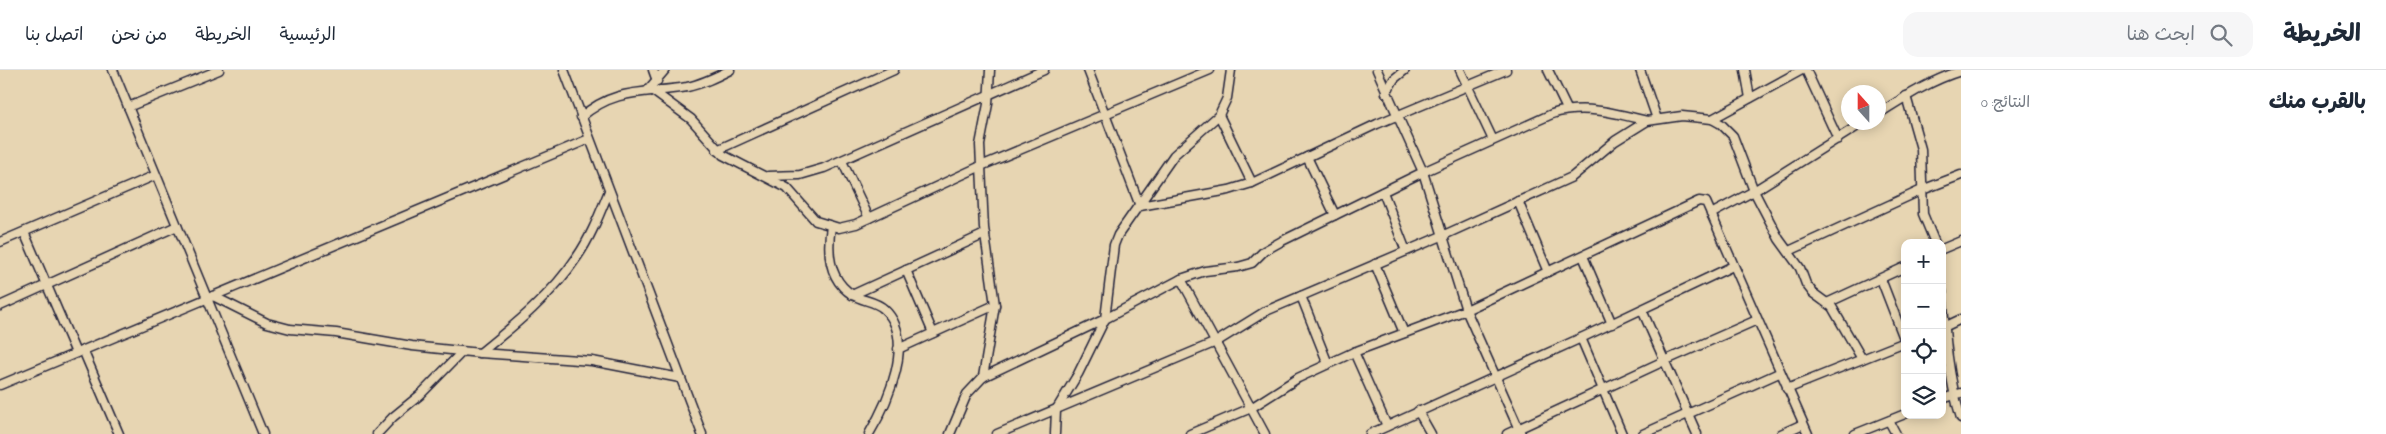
<!DOCTYPE html>
<html lang="ar">
<head>
<meta charset="utf-8">
<style>
  body { margin:0; font-family:"Indie Flower","Playpen Sans Arabic",sans-serif; background:#f6f6f7; color:#1f2937; direction:rtl }
  .controls { position:absolute; right:15px; bottom:15px; display:grid; overflow:hidden; border-radius:10px; box-shadow:0 2px 12px #0003 }
  .controls button { width:45px; height:45px; display:grid; place-items:center; padding:0; border:0; border-bottom:1px solid #e0e1e3; background:#fff; color:#1f2937; font:25px sans-serif }
  .compass { position:absolute; left:1841px; top:15px; width:45px; height:45px; border-radius:50%; background:#fff; box-shadow:0 2px 12px #0003; rotate:339deg }
  .list { margin:0; padding:0; list-style:none }
  h2 { display:flex; justify-content:space-between; align-items:center; height:65px; margin:0; padding:0 20px; font-size:21px }
  h2 small { font-size:16px; font-weight:400; color:#747a83 }
  .icon { flex:none; width:28px; height:28px; fill:none; stroke:currentColor; stroke-width:2; stroke-linecap:round; stroke-linejoin:round }
  .map { position:relative; flex:none; width:1961px; height:364px; overflow:hidden; direction:ltr }
  header { display:flex; align-items:center; gap:30px; box-sizing:border-box; height:70px; padding:0 25px; background:#fff; border-bottom:1px solid #e0e1e3 }
  header strong { font-size:24px }
  nav { display:flex; gap:28px; margin-inline-start:auto; font-size:18px }
  .search { width:350px; height:45px; background:#f6f6f7; display:flex; align-items:center; gap:12px; box-sizing:border-box; padding:0 18px; border-radius:15px; color:#747a83; font-size:19px }
  main { display:flex }
  aside { flex:1; background:#fff }
  .map>svg:first-child { display:block }
  .lines { fill:none; stroke-linecap:round; stroke-linejoin:round }
  .minor-casing { stroke:#22223b; stroke-width:11 }
  .minor { stroke:#e7d5b2; stroke-width:8 }
</style>
</head>
<body>
<header>
<strong>الخريطة</strong>
<div class="search"><svg class="icon" aria-label="search" viewBox="0 0 24 24"><circle cx="10" cy="10" r="6"/><path d="M15 15l6 6"/></svg>ابحث هنا</div>
<nav><a>الرئيسية</a><a>الخريطة</a><a>من نحن</a><a>اتصل بنا</a></nav>
</header>
<main>
<aside>
<h2>بالقرب منك<small>النتائج: 0</small></h2>
<ul class="list">
</ul>
</aside>
<div class="map">
<svg width="1961" height="364" viewBox="0 0 1961 364">
  <rect width="100%" height="100%" fill="#e7d5b2"/>
  <filter id="ink" filterUnits="userSpaceOnUse"><feTurbulence type="fractalNoise" baseFrequency=".02" numOctaves="2"/><feDisplacementMap in="SourceGraphic" scale="10" xChannelSelector="R" yChannelSelector="G"/><feConvolveMatrix kernelMatrix="1 2 1 2 8 2 1 2 1" color-interpolation-filters="sRGB"/></filter>
  <g filter="url(#ink)">
    <g class="lines">
      <defs>
        <g id="minor">
          <path d="M113,0L263,364"/>
          <path d="M564,0L702,364"/>
          <path d="M653,0L657,11"/>
          <path d="M1088,0L1140,136L1229,120L1252,113L1377,54L1506,0"/>
          <path d="M1377,0L1423,102L1466,240L1521,364"/>
          <path d="M1460,0L1493,70"/>
          <path d="M1548,0L1567,39"/>
          <path d="M1640,0L1657,49"/>
          <path d="M1745,0L1750,28"/>
          <path d="M1806,0L1838,69"/>
          <path d="M647,21L665,0"/>
          <path d="M653,21L691,49L723,85L787,118L816,151L839,158L856,154L981,96L1210,0"/>
          <path d="M1386,23L1394,9L1405,0"/>
          <path d="M1906,26L1921,79L1923,144L1935,173"/>
          <path d="M128,37L219,0"/>
          <path d="M1878,44C1905,27 1931,10 1961,1"/>
          <path d="M1219,45L1252,113"/>
          <path d="M581,47C616,17 645,24 687,17C702,14 716,7 730,0"/>
          <path d="M1712,49L1802,0"/>
          <path d="M717,80L894,0"/>
          <path d="M1307,87L1335,145"/>
          <path d="M842,91L869,148"/>
          <path d="M768,106L800,105L824,98L1044,0"/>
          <path d="M1383,122L1406,181"/>
          <path d="M1518,131L1548,202"/>
          <path d="M1711,144L1754,121L1779,169L1800,198L1806,214L1813,223L1832,237L1862,289"/>
          <path d="M831,156C827,181 828,210 853,225C862,231 876,231 884,239C917,269 887,334 869,364"/>
          <path d="M24,162L76,283"/>
          <path d="M0,172L156,105"/>
          <path d="M1942,179L1961,171"/>
          <path d="M1789,181L1922,120L1961,105"/>
          <path d="M1583,186L1612,254"/>
          <path d="M1375,194L1404,263"/>
          <path d="M906,200L933,263"/>
          <path d="M1181,209L1265,364"/>
          <path d="M1881,209L1905,271"/>
          <path d="M1942,221C1945,265 1948,307 1961,348"/>
          <path d="M852,225L985,164"/>
          <path d="M213,226L267,253L290,259L336,263L412,276L480,283L592,291L680,308"/>
          <path d="M1301,226L1328,294"/>
          <path d="M1827,233L1905,197"/>
          <path d="M0,236L177,156"/>
          <path d="M1642,240L1697,364"/>
          <path d="M1942,258L1961,249"/>
          <path d="M1581,268L1622,364"/>
          <path d="M898,279L995,235"/>
          <path d="M83,280L119,364"/>
          <path d="M1354,282L1387,356"/>
          <path d="M480,283C515,255 552,225 577,187C591,167 600,143 609,121"/>
          <path d="M983,307L995,235L984,158L980,75L988,34L990,0"/>
          <path d="M0,315L589,69"/>
          <path d="M1787,319L1905,272"/>
          <path d="M1942,329L1961,323"/>
          <path d="M1418,341L1431,364"/>
          <path d="M1889,351L1896,364"/>
          <path d="M377,364L393,347L420,325L462,282"/>
          <path d="M950,364L967,324L983,307L1105,249L1181,209L1205,201L1238,197L1252,193L1264,181L1282,171L1423,102L1552,44C1583,34 1616,43 1647,51"/>
          <path d="M997,364L1216,272L1266,241L1444,165L1572,107L1615,71L1647,51L1682,46L1712,49L1721,54L1733,66L1754,121L1864,52"/>
          <path d="M1055,364L1056,340L1078,304L1105,249L1114,175L1118,165L1174,85L1219,45L1227,28L1231,0"/>
          <path d="M1190,364L1251,338L1298,308L1354,282L1466,240L1699,131L1706,132L1808,364"/>
          <path d="M1370,364L1581,268L1733,196"/>
          <path d="M1507,364L1664,291L1757,250"/>
          <path d="M1643,364L1779,303"/>
          <path d="M1781,364L1803,354"/>
          <path d="M1855,364L1905,344"/>
        </g>
      </defs>
      <use href="#minor" class="minor-casing"/>
      <use href="#minor" class="minor"/>
    </g>
  </g>
</svg>
<div class="controls">
<button>+</button>
<button>−</button>
<button><svg class="icon" aria-label="locate" viewBox="0 0 24 24"><circle cx="12" cy="12" r="6"/><path d="M12 2v4M12 18v4M2 12h4M18 12h4"/></svg></button>
<button><svg class="icon" aria-label="layers" viewBox="0 0 24 24"><path d="M12 4l9 5-9 5-9-5zM3 14l9 5 9-5"/></svg></button>
</div>
<svg class="compass" viewBox="-18 -18 36 36"><path d="M0-13l5 13h-10z" fill="#e53935"/><path d="M0 13l5-13h-10z" fill="#747a83"/></svg>
</div>
</main>
</body>
</html>
